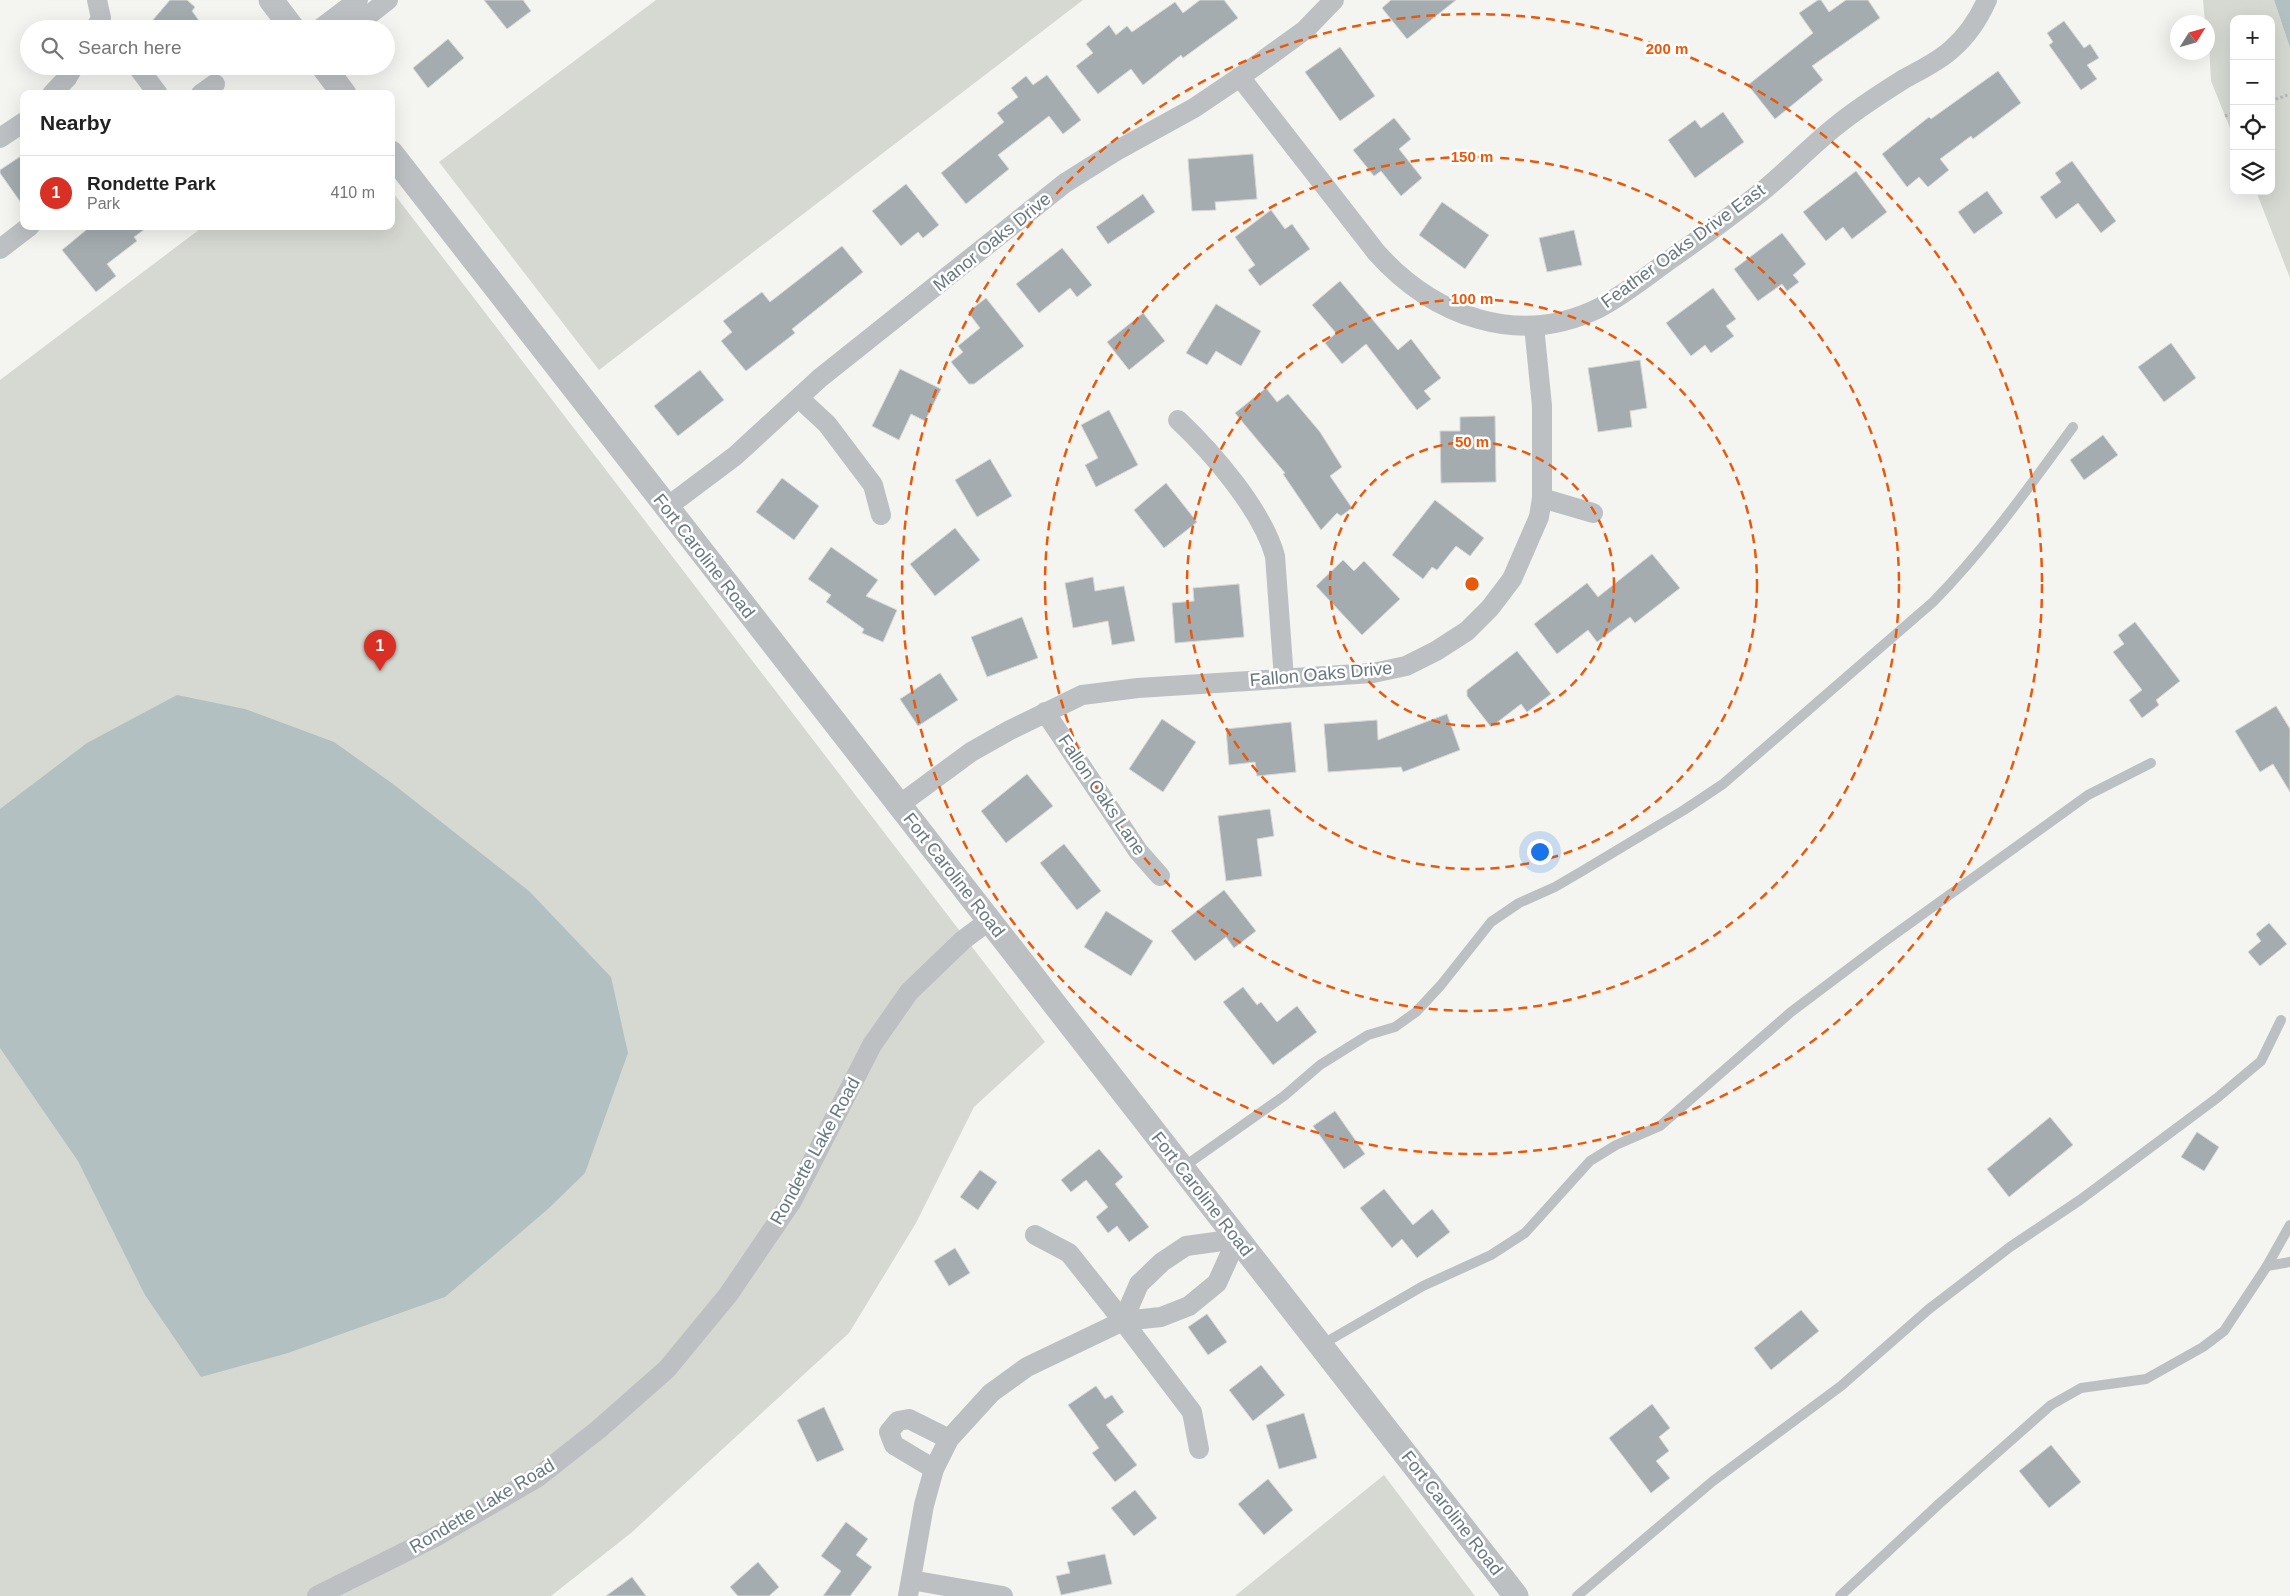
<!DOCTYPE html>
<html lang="en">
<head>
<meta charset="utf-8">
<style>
  body { margin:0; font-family:Arial,sans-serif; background:#f2f2f2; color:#222 }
  .controls { position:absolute; right:15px; top:15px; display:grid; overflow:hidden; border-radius:10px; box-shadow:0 5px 20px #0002 }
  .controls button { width:45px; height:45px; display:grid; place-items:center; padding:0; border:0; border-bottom:1px solid #e0e0e0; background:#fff; color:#222; font:25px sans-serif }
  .compass { position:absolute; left:2170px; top:15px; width:45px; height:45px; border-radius:50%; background:#fff; box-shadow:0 5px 20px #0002; rotate:53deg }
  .you { position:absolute; left:1539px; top:851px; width:18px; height:18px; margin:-12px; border:4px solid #fff; border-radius:50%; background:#1a73e8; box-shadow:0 0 0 8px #1a73e833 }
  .badge { display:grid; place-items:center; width:32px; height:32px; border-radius:50%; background:#d93025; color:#fff; font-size:16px; font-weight:700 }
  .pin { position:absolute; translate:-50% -41px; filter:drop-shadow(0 1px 2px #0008) }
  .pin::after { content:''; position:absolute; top:26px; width:18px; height:15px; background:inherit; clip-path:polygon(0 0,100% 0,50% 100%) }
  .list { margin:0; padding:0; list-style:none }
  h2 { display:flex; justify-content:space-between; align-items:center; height:65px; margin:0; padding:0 20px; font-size:21px }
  h2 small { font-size:16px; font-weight:400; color:#767676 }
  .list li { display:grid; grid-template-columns:32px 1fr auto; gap:15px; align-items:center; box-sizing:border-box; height:75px; padding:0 20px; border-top:1px solid #e0e0e0 }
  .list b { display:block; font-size:19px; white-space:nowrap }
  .list p { margin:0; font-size:16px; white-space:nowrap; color:#767676 }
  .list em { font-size:16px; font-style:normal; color:#767676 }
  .icon { flex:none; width:28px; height:28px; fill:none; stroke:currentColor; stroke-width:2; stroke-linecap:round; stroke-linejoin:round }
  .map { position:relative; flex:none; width:2290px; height:1596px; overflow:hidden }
  .search { position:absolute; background:#fff; box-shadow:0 5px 20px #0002; left:20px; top:20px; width:375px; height:55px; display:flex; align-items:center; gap:12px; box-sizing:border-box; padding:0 18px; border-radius:28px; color:#767676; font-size:19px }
  .panel { position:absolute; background:#fff; box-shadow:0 5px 20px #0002; left:20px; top:90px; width:375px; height:140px; border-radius:10px }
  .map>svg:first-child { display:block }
  .green { fill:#d5d9d1 }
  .water { fill:#b3c0c1 }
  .building { fill:#a4acb0; stroke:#d6d6d4 }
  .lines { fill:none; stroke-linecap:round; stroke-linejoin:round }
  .path { stroke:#b6b9bb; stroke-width:3; stroke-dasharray:2.5 2.5; stroke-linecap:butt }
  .service { stroke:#bcc0c3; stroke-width:10 }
  .minor { stroke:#bcc0c3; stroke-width:20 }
  .tertiary { stroke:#bcc0c3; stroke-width:25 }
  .ring { fill:none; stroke:#e8590c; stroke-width:2.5; stroke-dasharray:9 6 }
  .labels { text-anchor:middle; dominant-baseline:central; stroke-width:5; stroke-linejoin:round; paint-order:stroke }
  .street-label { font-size:18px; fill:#67777f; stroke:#fff }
  .centre { fill:#e8590c; stroke:#fff; stroke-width:2.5 }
  .ring-label { font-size:15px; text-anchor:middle; font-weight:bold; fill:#e8590c; stroke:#fff; stroke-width:5; stroke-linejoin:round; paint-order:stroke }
</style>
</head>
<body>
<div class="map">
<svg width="2290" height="1596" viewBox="0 0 2290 1596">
  <rect width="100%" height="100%" fill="#f4f4f1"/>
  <g class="green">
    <path d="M656,0H1083L599,370L439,162Z"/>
    <path d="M2203,0H2274L2290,48V278L2256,191H2271V19H2234V138L2211,81L2208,22H2205Z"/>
    <path d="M391,190L1045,1042L974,1107L916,1223L849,1333L631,1533L551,1596H0V380L204,226H391Z"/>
    <path d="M1384,1475L1475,1596H1235Z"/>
  </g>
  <g class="water">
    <path d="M2274,0H2290V48Z"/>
    <path d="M177,695L245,709L334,742L393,784L529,891L611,977L628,1053L585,1173L548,1209L445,1297L288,1353L201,1377L145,1295L78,1161L0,1048V809L87,743Z"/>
  </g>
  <g class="building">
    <path d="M170,0H187L195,7L192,11L205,29H160L152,21Z"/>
    <path d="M484,0H523L531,11L507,29Z"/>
    <path d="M1200,0H1224L1238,18L1183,58L1181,55L1143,85L1131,69L1098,94L1076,66L1093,53L1086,44L1109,25L1116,35L1127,26L1132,32L1175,2L1183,13Z"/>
    <path d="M1391,0H1456L1407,39L1382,8Z"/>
    <path d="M1818,0H1821L1829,12L1846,0H1868L1880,18L1812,66L1823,80L1775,119L1748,85L1813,33L1799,13Z"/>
    <path d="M2064,21L2084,48L2090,44L2099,58L2087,65L2097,79L2081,90L2049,45L2053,42L2047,33Z"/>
    <path d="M448,39L464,58L428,88L413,68Z"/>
    <path d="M1340,47L1375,96L1340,121L1305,72Z"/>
    <path d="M1998,71L2021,103L1973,139L1971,136L1940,159L1949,170L1928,187L1919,177L1907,187L1882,154L1929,117L1931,119Z"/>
    <path d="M1047,75L1081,120L1063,134L1049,116L998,155L1009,169L966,204L941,173L1004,122L997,113L1018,97L1011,88L1026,76L1033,85Z"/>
    <path d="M1723,112L1744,142L1695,178L1668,140L1695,120L1701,128Z"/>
    <path d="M1394,118L1411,139L1399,149L1422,178L1401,196L1381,171L1374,176L1353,150Z"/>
    <path d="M24,154V207L0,173V170Z"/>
    <path d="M1253,154L1257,199L1215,202L1216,210L1192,211L1188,159Z"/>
    <path d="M2072,161L2116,221L2101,233L2078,203L2056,219L2040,197L2061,182L2055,173Z"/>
    <path d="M1856,171L1887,212L1852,239L1843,227L1826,241L1803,212Z"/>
    <path d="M906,184L939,225L923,238L918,232L901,246L872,211Z"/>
    <path d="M1987,191L2003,213L1974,234L1958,212Z"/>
    <path d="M1143,194L1155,212L1108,244L1096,227Z"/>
    <path d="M1442,202L1489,235L1465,269L1419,235Z"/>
    <path d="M1271,210L1285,229L1292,224L1310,249L1260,286L1248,270L1255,265L1235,237Z"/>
    <path d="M91,226H149L134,237L137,241L107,264L116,276L96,292L62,250Z"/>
    <path d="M1574,230L1582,265L1547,272L1539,238Z"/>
    <path d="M1782,233L1806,264L1793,275L1799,282L1787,291L1782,284L1758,301L1734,269Z"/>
    <path d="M842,246L863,272L792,329L795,333L746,371L721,341L732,332L723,321L762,292L770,302Z"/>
    <path d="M1062,248L1092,285L1077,297L1070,288L1039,313L1016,284Z"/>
    <path d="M1340,281L1398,350L1411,339L1441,378L1424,391L1431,399L1417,410L1366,344L1342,364L1325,343L1336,333L1312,305Z"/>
    <path d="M1713,288L1736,319L1726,326L1734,336L1711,353L1705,345L1691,356L1666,323Z"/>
    <path d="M986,298L1024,346L974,384H969L951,362L963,352L958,346L980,328L968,312Z"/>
    <path d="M1216,304L1261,331L1241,366L1216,351L1207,365L1186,353Z"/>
    <path d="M1143,313L1165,341L1129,370L1107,342Z"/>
    <path d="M2171,343L2196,378L2164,402L2138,367Z"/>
    <path d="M1640,360L1647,408L1630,411L1632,427L1598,432L1588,368Z"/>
    <path d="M900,369L941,389L925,421L911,414L899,440L872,426Z"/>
    <path d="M700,370L724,400L678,436L654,406Z"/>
    <path d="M1266,388L1277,402L1288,394L1320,432L1342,467L1330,476L1352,508L1341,516L1337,513L1321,530L1283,474L1285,473L1235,413Z"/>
    <path d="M1109,410L1138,465L1096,487L1085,465L1098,458L1081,425Z"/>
    <path d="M1495,416L1496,482L1441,483L1440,431H1460V417Z"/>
    <path d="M2103,435L2118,455L2084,480L2070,460Z"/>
    <path d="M990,459L1012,496L977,517L955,480Z"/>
    <path d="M782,478L819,506L794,540L756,512Z"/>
    <path d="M1166,483L1197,522L1164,548L1134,510Z"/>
    <path d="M1435,500L1484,538L1470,556L1456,546L1437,570L1432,567L1423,579L1392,555Z"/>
    <path d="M955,528L980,560L935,596L910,564Z"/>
    <path d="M831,547L878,580L866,596L897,610L883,642L862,633L864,629L826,602L831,595L808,579Z"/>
    <path d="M1652,554L1680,588L1635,623L1630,617L1597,642L1588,630L1557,654L1534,624L1587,583L1598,597Z"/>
    <path d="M1343,560L1354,571L1364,561L1400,599L1362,635L1316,586Z"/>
    <path d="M1093,577L1095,591L1124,586L1135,641L1112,645L1108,621L1073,628L1065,583Z"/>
    <path d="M1239,584L1244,637L1175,643L1172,603L1194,601L1193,588Z"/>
    <path d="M1022,617L1038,658L987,677L971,637Z"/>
    <path d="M2135,622L2180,681L2156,700L2159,705L2142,718L2129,700L2142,690L2113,652L2124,644L2118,635Z"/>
    <path d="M1517,651L1551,694L1527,712L1521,704L1491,727L1467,696V690Z"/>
    <path d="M940,673L958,700L918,726L900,699Z"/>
    <path d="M2276,706L2290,729V792L2273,764L2260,772L2235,731Z"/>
    <path d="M1447,714L1460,750L1403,772L1401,767L1328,772L1324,724L1377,720L1378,740Z"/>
    <path d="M1162,719L1196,742L1163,792L1129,769Z"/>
    <path d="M1291,722L1296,772L1257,776L1255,762L1229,765L1226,729Z"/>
    <path d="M1027,774L1053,806L1006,843L981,811Z"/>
    <path d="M1270,809L1274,836L1257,839L1262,876L1226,881L1218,816Z"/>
    <path d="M1064,844L1101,891L1077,910L1040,863Z"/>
    <path d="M1224,890L1256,931L1234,948L1226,937L1195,961L1171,931Z"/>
    <path d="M1106,911L1153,941L1131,976L1084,947Z"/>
    <path d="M2269,923L2287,944L2260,966L2248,952L2261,941L2256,934Z"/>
    <path d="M1243,987L1257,1005L1261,1002L1277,1022L1297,1006L1317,1032L1273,1065L1223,1002Z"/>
    <path d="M1335,1111L1365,1154L1344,1169L1313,1126Z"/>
    <path d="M2050,1117L2073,1145L2009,1197L1987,1169Z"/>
    <path d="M2197,1132L2219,1147L2204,1171L2181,1157Z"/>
    <path d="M1099,1149L1123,1177L1115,1184L1149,1227L1129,1242L1117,1226L1108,1233L1096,1217L1108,1207L1086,1180L1071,1192L1061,1180Z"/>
    <path d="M980,1170L997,1182L978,1210L960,1197Z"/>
    <path d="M1384,1189L1413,1225L1432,1209L1450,1232L1417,1258L1402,1239L1392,1248L1360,1208Z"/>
    <path d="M955,1248L970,1273L949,1286L934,1261Z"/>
    <path d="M1801,1310L1819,1331L1771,1370L1754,1348Z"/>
    <path d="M1207,1314L1227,1342L1208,1355L1188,1327Z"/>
    <path d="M1261,1365L1285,1395L1253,1421L1229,1390Z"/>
    <path d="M1096,1386L1105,1399L1112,1395L1124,1412L1106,1425L1137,1465L1115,1482L1092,1453L1099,1448L1068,1405Z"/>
    <path d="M1652,1404L1670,1428L1659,1437L1669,1451L1656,1461L1670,1478L1651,1493L1609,1438Z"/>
    <path d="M824,1407L844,1450L817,1462L797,1420Z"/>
    <path d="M1304,1413L1317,1458L1279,1469L1266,1425Z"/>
    <path d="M2051,1445L2081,1482L2049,1508L2019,1471Z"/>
    <path d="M1268,1479L1293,1510L1264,1535L1238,1504Z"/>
    <path d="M1135,1490L1157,1518L1134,1536L1111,1508Z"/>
    <path d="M846,1522L868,1539L856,1555L872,1567L850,1596H823L841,1571L821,1556Z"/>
    <path d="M1105,1554L1112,1584L1061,1595L1056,1576L1070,1573L1067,1562Z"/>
    <path d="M758,1562L779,1587L769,1596H738L730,1587Z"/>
    <path d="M632,1577L646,1596H606Z"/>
  </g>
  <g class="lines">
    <g class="path">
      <path d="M2271,101L2290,94"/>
      <path d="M2225,116L2234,113"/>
    </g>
    <g class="service">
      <path d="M1182,1168L1284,1096L1320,1065L1368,1035L1395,1027L1416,1012L1441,985L1491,922L1519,903L1555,887L1584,870L1684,810L1723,784L1933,602C1986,548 2029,487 2073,427"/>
      <path d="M2267,1266L2290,1262"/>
      <path d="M1321,1345L1423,1286L1491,1255L1525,1233L1590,1161L1616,1145L1660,1126L1791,1012L1884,942L2088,795L2151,763"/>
      <path d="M1577,1596L1713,1481L1841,1386L1929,1309L2010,1247L2080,1200L2217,1098L2261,1061L2281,1020"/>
      <path d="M1840,1596L1940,1503L2051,1405L2081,1388L2146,1379L2203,1347L2224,1331L2267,1266L2290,1225"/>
    </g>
    <g class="minor">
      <path d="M95,29L101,18L97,0"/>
      <path d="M320,29L358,0"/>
      <path d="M351,29L388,0"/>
      <path d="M137,66L158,94"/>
      <path d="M1240,77L1376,252C1433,316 1518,348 1599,308C1624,295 1646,277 1668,261C1701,238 1734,214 1765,189C1789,169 1811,146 1836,126C1857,109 1880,94 1904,79C1920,70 1938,62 1952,49C1967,36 1979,18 1987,0"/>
      <path d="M52,94L67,78L74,66"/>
      <path d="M201,94L215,84"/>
      <path d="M0,138L24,122"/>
      <path d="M0,249L30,226"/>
      <path d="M800,399L827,424L873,485L881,515"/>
      <path d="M1178,420C1213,453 1262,510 1275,556L1284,679"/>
      <path d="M1542,498L1593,513"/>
      <path d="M667,507L735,456L820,378L1065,183L1116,151L1194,108L1240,77L1305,30L1334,0"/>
      <path d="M1045,712L1138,851L1160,876"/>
      <path d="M899,805L971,752L1010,730L1082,695L1138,688L1373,673L1406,666L1436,651L1467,631L1490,608L1512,579L1539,517L1542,498V406L1534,326"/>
      <path d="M1035,1235L1069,1253L1123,1321L1192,1412L1199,1449"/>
      <path d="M1123,1321L1139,1284L1162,1262L1186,1246L1237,1239"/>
      <path d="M934,1469L894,1445L889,1432L898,1421L909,1419L949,1439"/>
      <path d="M911,1580L1003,1596"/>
      <path d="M317,1596L435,1537L538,1477L599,1429L667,1369L728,1295L792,1201L872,1045L909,992L963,940L990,920"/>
      <path d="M908,1596L924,1505L934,1469L949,1439L991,1393L1027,1367L1123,1321L1161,1317L1189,1306L1217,1283L1237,1239"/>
    </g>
    <g class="tertiary">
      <path d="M271,0L293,29"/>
      <path d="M323,66L344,94"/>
      <path d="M391,153L1516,1596"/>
    </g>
  </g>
  <g class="ring">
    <circle cx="1472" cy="584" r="142"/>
    <circle cx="1472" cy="584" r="285"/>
    <circle cx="1472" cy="584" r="427"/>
    <circle cx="1472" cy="584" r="570"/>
  </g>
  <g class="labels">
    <g class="street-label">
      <text transform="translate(992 242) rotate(-39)">Manor Oaks Drive</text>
      <text transform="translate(1683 246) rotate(-36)">Feather Oaks Drive East</text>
      <text transform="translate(704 556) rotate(52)">Fort Caroline Road</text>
      <text transform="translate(1321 674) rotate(-5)">Fallon Oaks Drive</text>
      <text transform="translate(1102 795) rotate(56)">Fallon Oaks Lane</text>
      <text transform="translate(954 875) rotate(52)">Fort Caroline Road</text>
      <text transform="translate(815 1151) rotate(-61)">Rondette Lake Road</text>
      <text transform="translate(1202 1194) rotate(52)">Fort Caroline Road</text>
      <text transform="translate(482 1506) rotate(-31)">Rondette Lake Road</text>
      <text transform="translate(1452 1513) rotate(52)">Fort Caroline Road</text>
    </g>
  </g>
  <circle cx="1472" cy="584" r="8" class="centre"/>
  <g class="ring-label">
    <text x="1667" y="54">200 m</text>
    <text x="1472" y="162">150 m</text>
    <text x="1472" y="304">100 m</text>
    <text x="1472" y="447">50 m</text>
  </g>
</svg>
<div class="controls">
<button>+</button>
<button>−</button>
<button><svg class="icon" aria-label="locate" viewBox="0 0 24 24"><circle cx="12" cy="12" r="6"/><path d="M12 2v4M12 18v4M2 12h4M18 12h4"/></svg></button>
<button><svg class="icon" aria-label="layers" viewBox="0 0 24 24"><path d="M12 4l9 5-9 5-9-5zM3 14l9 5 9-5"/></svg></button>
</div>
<svg class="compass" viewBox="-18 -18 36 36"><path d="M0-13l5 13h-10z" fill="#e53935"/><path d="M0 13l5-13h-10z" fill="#767676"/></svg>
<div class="you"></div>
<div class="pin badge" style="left:380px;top:671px">1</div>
<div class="search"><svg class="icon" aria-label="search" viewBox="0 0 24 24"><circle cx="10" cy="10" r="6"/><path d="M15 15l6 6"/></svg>Search here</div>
<section class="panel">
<h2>Nearby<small></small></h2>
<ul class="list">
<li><span class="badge">1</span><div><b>Rondette Park</b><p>Park</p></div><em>410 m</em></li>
</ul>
</section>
</div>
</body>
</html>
